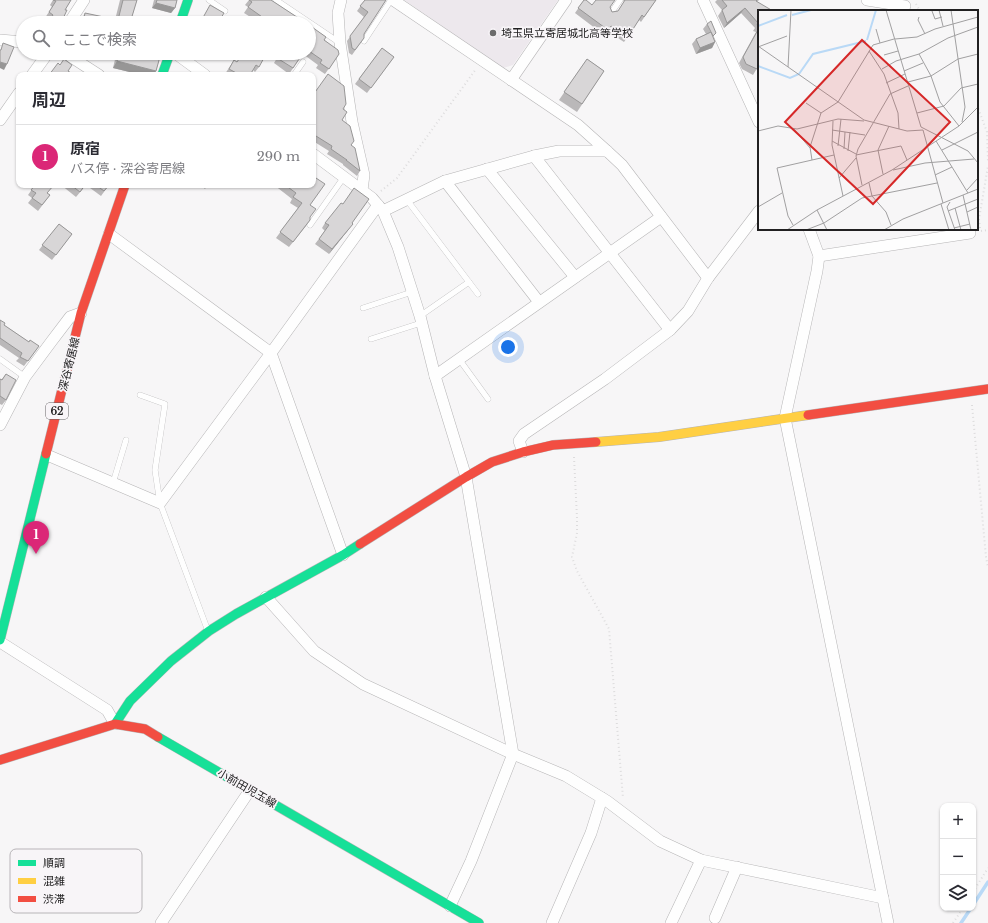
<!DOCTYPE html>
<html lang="ja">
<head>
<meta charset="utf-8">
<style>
  body { margin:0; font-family:"Libre Baskerville","Noto Sans JP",serif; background:#f7f7f7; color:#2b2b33 }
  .controls { position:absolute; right:12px; bottom:12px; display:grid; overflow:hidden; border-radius:8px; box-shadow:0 1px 3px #0004 }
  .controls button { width:36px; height:36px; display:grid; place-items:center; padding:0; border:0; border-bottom:1px solid #e1e1e2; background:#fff; color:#2b2b33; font:20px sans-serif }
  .you { position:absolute; left:508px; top:347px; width:14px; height:14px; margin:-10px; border:3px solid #fff; border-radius:50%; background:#1a73e8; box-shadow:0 0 0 6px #1a73e833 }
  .badge { display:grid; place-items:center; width:26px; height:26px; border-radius:50%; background:#db2777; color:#fff; font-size:13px; font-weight:700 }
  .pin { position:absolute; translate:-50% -33px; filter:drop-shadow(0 1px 2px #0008) }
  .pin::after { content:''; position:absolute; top:21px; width:14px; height:12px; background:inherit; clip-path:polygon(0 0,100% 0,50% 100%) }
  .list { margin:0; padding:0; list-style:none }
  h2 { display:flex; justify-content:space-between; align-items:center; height:52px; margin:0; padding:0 16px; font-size:17px }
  h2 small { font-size:13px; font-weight:400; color:#7c7c81 }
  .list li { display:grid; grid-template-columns:26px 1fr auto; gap:12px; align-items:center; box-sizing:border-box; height:64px; padding:0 16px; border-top:1px solid #e1e1e2 }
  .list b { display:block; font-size:15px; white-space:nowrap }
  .list p { margin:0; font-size:13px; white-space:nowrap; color:#7c7c81 }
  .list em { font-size:13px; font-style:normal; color:#7c7c81 }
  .icon { flex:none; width:22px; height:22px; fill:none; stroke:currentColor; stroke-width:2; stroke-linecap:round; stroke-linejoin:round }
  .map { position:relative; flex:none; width:988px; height:923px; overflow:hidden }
  .search { position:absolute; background:#fff; box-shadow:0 1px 3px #0004; left:16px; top:16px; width:300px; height:44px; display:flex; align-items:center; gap:10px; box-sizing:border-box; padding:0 14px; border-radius:22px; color:#7c7c81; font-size:15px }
  .panel { position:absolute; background:#fff; box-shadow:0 1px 3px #0004; left:16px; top:72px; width:300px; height:116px; border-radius:8px }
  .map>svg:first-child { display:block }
  .built { fill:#ede8ed }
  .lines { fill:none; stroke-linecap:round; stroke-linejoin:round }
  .stream { stroke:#b9d9f6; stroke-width:3.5 }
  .lane-casing { stroke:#b6b5b6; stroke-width:6 }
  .street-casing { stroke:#b6b5b6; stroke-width:12 }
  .fast-casing { stroke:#b6b5b6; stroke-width:10 }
  .slow-casing { stroke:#b6b5b6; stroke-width:10 }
  .jam-casing { stroke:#b6b5b6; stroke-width:10 }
  .path { stroke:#dddcdd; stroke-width:2; stroke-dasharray:1 3; stroke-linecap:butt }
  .lane { stroke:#fefefe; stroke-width:5.5 }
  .street { stroke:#fefefe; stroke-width:11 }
  .fast { stroke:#16e098; stroke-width:9 }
  .slow { stroke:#ffcf43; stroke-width:9 }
  .jam { stroke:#f24e42; stroke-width:9 }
  .wall { fill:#bab8b9 }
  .shaded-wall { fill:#979696 }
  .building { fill:#d8d6d7; stroke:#979696 }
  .poi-dot { fill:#6c6b6c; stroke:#f8f5f8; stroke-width:1.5 }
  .labels { text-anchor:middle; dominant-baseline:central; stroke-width:3.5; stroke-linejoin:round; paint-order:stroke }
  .shield { fill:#f8f5f8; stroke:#626062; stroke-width:1 }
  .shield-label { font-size:10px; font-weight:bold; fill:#212021 }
  .poi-label { font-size:11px; fill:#212021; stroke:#f8f5f8; text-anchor:start }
  .street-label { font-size:11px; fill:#212021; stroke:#f8f5f8 }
  .inset-river { fill:none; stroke:#b9d9f6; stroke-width:2 }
  .inset-road { fill:none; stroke:#a1a0a1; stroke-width:1 }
  .view { fill:#d62828; fill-opacity:0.15; stroke:#d62828; stroke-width:2 }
  .inset-edge { fill:none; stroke:#212021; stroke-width:2 }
  .key { fill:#f8f5f8; stroke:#b8b5b8; stroke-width:1 }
  .key-label { font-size:11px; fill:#212021 }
</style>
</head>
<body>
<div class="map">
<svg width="988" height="923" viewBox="0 0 988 923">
  <rect width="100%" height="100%" fill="#f7f6f7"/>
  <path class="built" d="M404,0H558L513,65L503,68Z"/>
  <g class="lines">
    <g class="stream">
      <path d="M973,905L988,882"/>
      <path d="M961,923L971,908"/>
    </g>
    <defs>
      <g id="lane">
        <path d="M209,0L225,11"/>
        <path d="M276,0L340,43"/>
        <path d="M611,13L620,0"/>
        <path d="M364,41L391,0"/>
        <path d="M294,75L303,62"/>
        <path d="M407,200L478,294"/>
        <path d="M310,225L344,177"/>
        <path d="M363,308L412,292"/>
        <path d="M420,316L469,282"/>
        <path d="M371,339L421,323"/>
        <path d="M0,359L25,377"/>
        <path d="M459,359L488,399"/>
        <path d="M140,395L165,404L155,470L160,503L208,631"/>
        <path d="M113,483L126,440"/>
      </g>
      <g id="street">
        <path d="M341,0L338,13L340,43L352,122L364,175L362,190"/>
        <path d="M393,0L578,125L607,151L622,165L708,278"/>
        <path d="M703,0L759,122"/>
        <path d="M867,0L905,6"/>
        <path d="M69,23L84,0"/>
        <path d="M0,40L23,42"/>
        <path d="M65,53L99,75"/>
        <path d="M175,53L205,75"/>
        <path d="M32,75L48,53"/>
        <path d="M511,80L566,0"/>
        <path d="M0,120L19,93"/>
        <path d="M313,154L372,198L383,211L398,247L420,316L435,376L466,477L513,754L471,861L450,906"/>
        <path d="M534,156L670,330"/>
        <path d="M487,169L575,277"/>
        <path d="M445,181L539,302"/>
        <path d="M383,211L445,181L534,156L559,151H607"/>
        <path d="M809,229L819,256L817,271L785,418L888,923"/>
        <path d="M109,234L271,353L343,555"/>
        <path d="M819,256L970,233"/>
        <path d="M435,376L661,217"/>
        <path d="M0,425L25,377L51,342L70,317L81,313"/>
        <path d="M523,452L519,441L524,434L605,379L670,330L688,311L708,278L759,211"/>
        <path d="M47,455L160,503L271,353L378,205"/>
        <path d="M266,597L314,651L363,684L513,754L566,776L607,801L660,841L701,860L883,898"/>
        <path d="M0,642L107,710L115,724"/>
        <path d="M715,918L737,867"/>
        <path d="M161,923L250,790"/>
        <path d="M552,923L591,833L602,798"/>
        <path d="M671,923L701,860"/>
      </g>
      <g id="fast">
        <path d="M180,23L188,0"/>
        <path d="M162,75L170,53"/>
        <path d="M0,640L46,454"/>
        <path d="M115,724L130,701L171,661L209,631L236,614L343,555L360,544"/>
        <path d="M158,737L479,923"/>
      </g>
      <path id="slow" d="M596,442L659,437L808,415"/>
      <g id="jam">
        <path d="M808,415L988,389"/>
        <path d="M46,454L81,313L125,185"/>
        <path d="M360,544L466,477L492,462L523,452L553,445L596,442"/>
        <path d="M0,760L115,724L145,729L158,737"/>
      </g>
    </defs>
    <use href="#lane" class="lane-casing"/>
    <use href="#street" class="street-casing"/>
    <use href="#fast" class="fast-casing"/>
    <use href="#slow" class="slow-casing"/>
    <use href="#jam" class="jam-casing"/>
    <g class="path">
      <path d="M916,4L920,11"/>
      <path d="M977,105L987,132L988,162"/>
      <path d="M381,191L397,178L476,69"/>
      <path d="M980,228L979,219L988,166"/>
      <path d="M981,231L988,230"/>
      <path d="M972,405L986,557L988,567"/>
      <path d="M574,457L577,518V533L572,557L577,571L609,629L623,798"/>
      <path d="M973,892L988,868"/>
      <path d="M953,923L963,908"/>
    </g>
    <use href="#lane" class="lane"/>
    <use href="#street" class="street"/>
    <use href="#fast" class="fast"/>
    <use href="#slow" class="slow"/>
    <use href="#jam" class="jam"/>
  </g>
  <g class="wall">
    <path d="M53,0H71L65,10L61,23H47L49,20L45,18L52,7L50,5Z"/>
    <path d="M119,0H137L130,23H80L81,20L85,13L115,20L120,0Z"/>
    <path d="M154,0H177L175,8L171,13L152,8Z"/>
    <path d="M249,0H271L306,23H260L244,13L248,7L245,5Z"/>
    <path d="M365,0H386L364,34V38L352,55L349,53L347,41L364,17L357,11Z"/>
    <path d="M584,0L592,5L610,7L612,12L618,11L624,2L623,0H656L641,22L639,20L624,42L607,31L604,35L575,13Z"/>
    <path d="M717,0H759L757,2L759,11V65L753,75L742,69L739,63L756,32L753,31L755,28L741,13L724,28L718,16L722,10L715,2Z"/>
    <path d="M707,24L715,42L712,48L696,54L692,44L696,39L706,34L703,29Z"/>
    <path d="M309,25L339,54L325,74L316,68L318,65L303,54L289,74L274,63L280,53H309Z"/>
    <path d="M382,48L394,57L367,93L355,84Z"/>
    <path d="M108,53H161L156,71L153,75H142L113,68L116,55Z"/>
    <path d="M243,53H260L259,67L255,72L253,70L250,75H227L225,74L234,60L237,62Z"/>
    <path d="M587,59L604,71L577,112L559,100Z"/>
    <path d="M313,95L343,109L342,120L360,171L357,176L343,165V164L327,154L329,151L313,141Z"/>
    <path d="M35,185L50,195L38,211L28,203L32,198L28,195Z"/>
    <path d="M61,185H86L76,197Z"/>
    <path d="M86,185H109L101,196Z"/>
    <path d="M200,185H208L205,189Z"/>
    <path d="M274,185H313L310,205V217L306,226L289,247L276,238L298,208L290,203L292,199Z"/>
    <path d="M325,223H352L349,229L329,254L315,244L325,231L322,228Z"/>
    <path d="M59,224L72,234L52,260L39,250Z"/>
    <path d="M0,320L4,325L29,342L39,346L24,366L16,361L19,358L0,345Z"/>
    <path d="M6,374V400L2,405L0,404V379H2Z"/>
  </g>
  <g class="shaded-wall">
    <path d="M156,3L175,8L171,13L152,8Z"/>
    <path d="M745,8L741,13L724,28L727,23Z"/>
    <path d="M715,42L712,48L696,54L700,48Z"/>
    <path d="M108,53H117L116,55Z"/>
    <path d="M117,61L156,71L153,75H142L113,68Z"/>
    <path d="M0,62L7,64L4,70L0,68Z"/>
    <path d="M353,224L329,254L332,249Z"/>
  </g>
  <g class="building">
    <path d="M53,0H71L65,10H67L61,23H52L49,21L53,15L49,12L56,1Z"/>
    <path d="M123,0H137L130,23H83L85,13L118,20Z"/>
    <path d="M157,0H177L175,8L156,3Z"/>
    <path d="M249,0H271L306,23H262L265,19L248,7L252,2Z"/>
    <path d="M365,0H386L364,34V38L355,50L352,48L350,36L368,12L360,6Z"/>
    <path d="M584,0H586L592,5L596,0H615L610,7L612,12L618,11L625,0H656L644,17L642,15L628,37L611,26L608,30L578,8Z"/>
    <path d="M722,0H757L756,1L773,11H759V26L757,25L758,23L745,8L727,23L722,10L727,6Z"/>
    <path d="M210,5L224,13L218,23H200Z"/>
    <path d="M711,21L716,33L713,36L707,24Z"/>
    <path d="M309,25L326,37L324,40L338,50L339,54L329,69L320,63L322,60L309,51Z"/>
    <path d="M759,28V65L757,69L746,64L743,57Z"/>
    <path d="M711,32L715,42L700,48L696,39Z"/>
    <path d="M3,43L14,47L7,64L0,62V50H1Z"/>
    <path d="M382,48L394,57L371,88L359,79Z"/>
    <path d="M119,53H161L156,71L117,61Z"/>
    <path d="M243,53H260L265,56L259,67L256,65L250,75H240L229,69L234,60L237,62Z"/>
    <path d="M280,53H303L293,68L277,58Z"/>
    <path d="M64,59L72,65L68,71L74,75H49L58,63L60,65Z"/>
    <path d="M587,59L604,71L582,104L564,92Z"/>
    <path d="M328,74L344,86L346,104L343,109L347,112L342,120L350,126L354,141L351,145L355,148L360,171L346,160H347L331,149L332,146L316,136L315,137L313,136V95Z"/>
    <path d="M313,176L325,184L310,205L316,209L310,217V220L293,242L280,232L302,203L293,197L296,193L285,185H313Z"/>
    <path d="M35,185H54L47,193L50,195L42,205L32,198L36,193L31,190Z"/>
    <path d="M71,185H85L80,192Z"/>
    <path d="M96,185H109L104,191Z"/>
    <path d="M354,188L369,199L352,223L353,224L332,249L319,239L329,225L325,223L341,203L343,204Z"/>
    <path d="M59,224L72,234L56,255L42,245Z"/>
    <path d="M0,320L5,323L4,325L29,342L30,340L39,346L28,361L20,357L22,353L0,338Z"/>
    <path d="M6,374L16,380L6,400L0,396V379L2,380Z"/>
  </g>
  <circle class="poi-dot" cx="493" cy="33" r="4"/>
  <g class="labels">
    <rect class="shield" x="46" y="403" width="22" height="16" rx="3"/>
    <g class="shield-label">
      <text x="57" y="411">62</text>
    </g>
    <g class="poi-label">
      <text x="501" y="33">埼玉県立寄居城北高等学校</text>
    </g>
    <g class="street-label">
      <text transform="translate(69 364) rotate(-76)">深谷寄居線</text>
      <text transform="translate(247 788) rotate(30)">小前田児玉線</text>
    </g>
  </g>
  <g transform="translate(758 10)">
    <rect width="220" height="220" fill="#f7f6f7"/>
    <path class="inset-river" d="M34,5L53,0M0,16L29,5M109,30L118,0M0,56L32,68L41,64L55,44L108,31"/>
    <path class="inset-road" d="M128,0L163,117L210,141L220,153M181,0L185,16M193,0L207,97L204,112M174,1L177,9L184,7M161,7L160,10L167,24M118,19L122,33M137,29L159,27L177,19L220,7M0,36L106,110L149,121L165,120L185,193M0,37L29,26M111,41L126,64L140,103L141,119M161,44L173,66L182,92L201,116M126,45L140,41M30,57L33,0M124,59L138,51L161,44L190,28L220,17M146,61L165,53M150,72L173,66L200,49L220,44M128,73L147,64M48,93L63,103M159,103L186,96L203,78L220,74M75,111L74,135L85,186M35,118L52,138M74,120L107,125M0,121L20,116L39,119L80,109L106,111M74,131L98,144M178,131L210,183M80,136L83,109M86,139L87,122M184,140L220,122M90,141L92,122M98,145L143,136L149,150M54,150L52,137L63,103L80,92L115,35L136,29M135,160L167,153L216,149M125,164L120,140L131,116M177,165L194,157M81,168L98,148M111,173L114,186L128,202L133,215M104,175L98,146L100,139L132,84L150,76M209,180L220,168M205,185L213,220M192,192L189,197L197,220M183,194L191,220M0,197L24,183M197,198L203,220M59,200L69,220M190,201L220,189M209,202L220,197M35,215L30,206L19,158L76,145M196,218L212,214M29,220L59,200L134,160L201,116L220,97M48,220L66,213L104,188L179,173M126,220L145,209L220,179"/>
    <path class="view" d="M104,30L192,112L115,194L27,112Z"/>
    <rect width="220" height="220" class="inset-edge"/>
  </g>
  <rect x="10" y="849" width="132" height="64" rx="6" class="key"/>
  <rect x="18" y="860" width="18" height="6" fill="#16e098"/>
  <rect x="18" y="878" width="18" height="6" fill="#ffcf43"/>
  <rect x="18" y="896" width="18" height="6" fill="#f24e42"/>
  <g class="key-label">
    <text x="43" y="867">順調</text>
    <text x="43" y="885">混雑</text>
    <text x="43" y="903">渋滞</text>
  </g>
</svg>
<div class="controls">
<button>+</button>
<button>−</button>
<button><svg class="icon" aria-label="layers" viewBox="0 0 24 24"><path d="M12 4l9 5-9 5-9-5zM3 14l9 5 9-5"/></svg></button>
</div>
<div class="you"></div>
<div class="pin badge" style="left:36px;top:554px">1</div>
<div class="search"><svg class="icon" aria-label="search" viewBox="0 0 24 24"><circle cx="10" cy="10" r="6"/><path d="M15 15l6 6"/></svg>ここで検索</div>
<section class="panel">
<h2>周辺<small></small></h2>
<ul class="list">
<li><span class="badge">1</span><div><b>原宿</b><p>バス停 · 深谷寄居線</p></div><em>290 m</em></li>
</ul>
</section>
</div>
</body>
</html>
